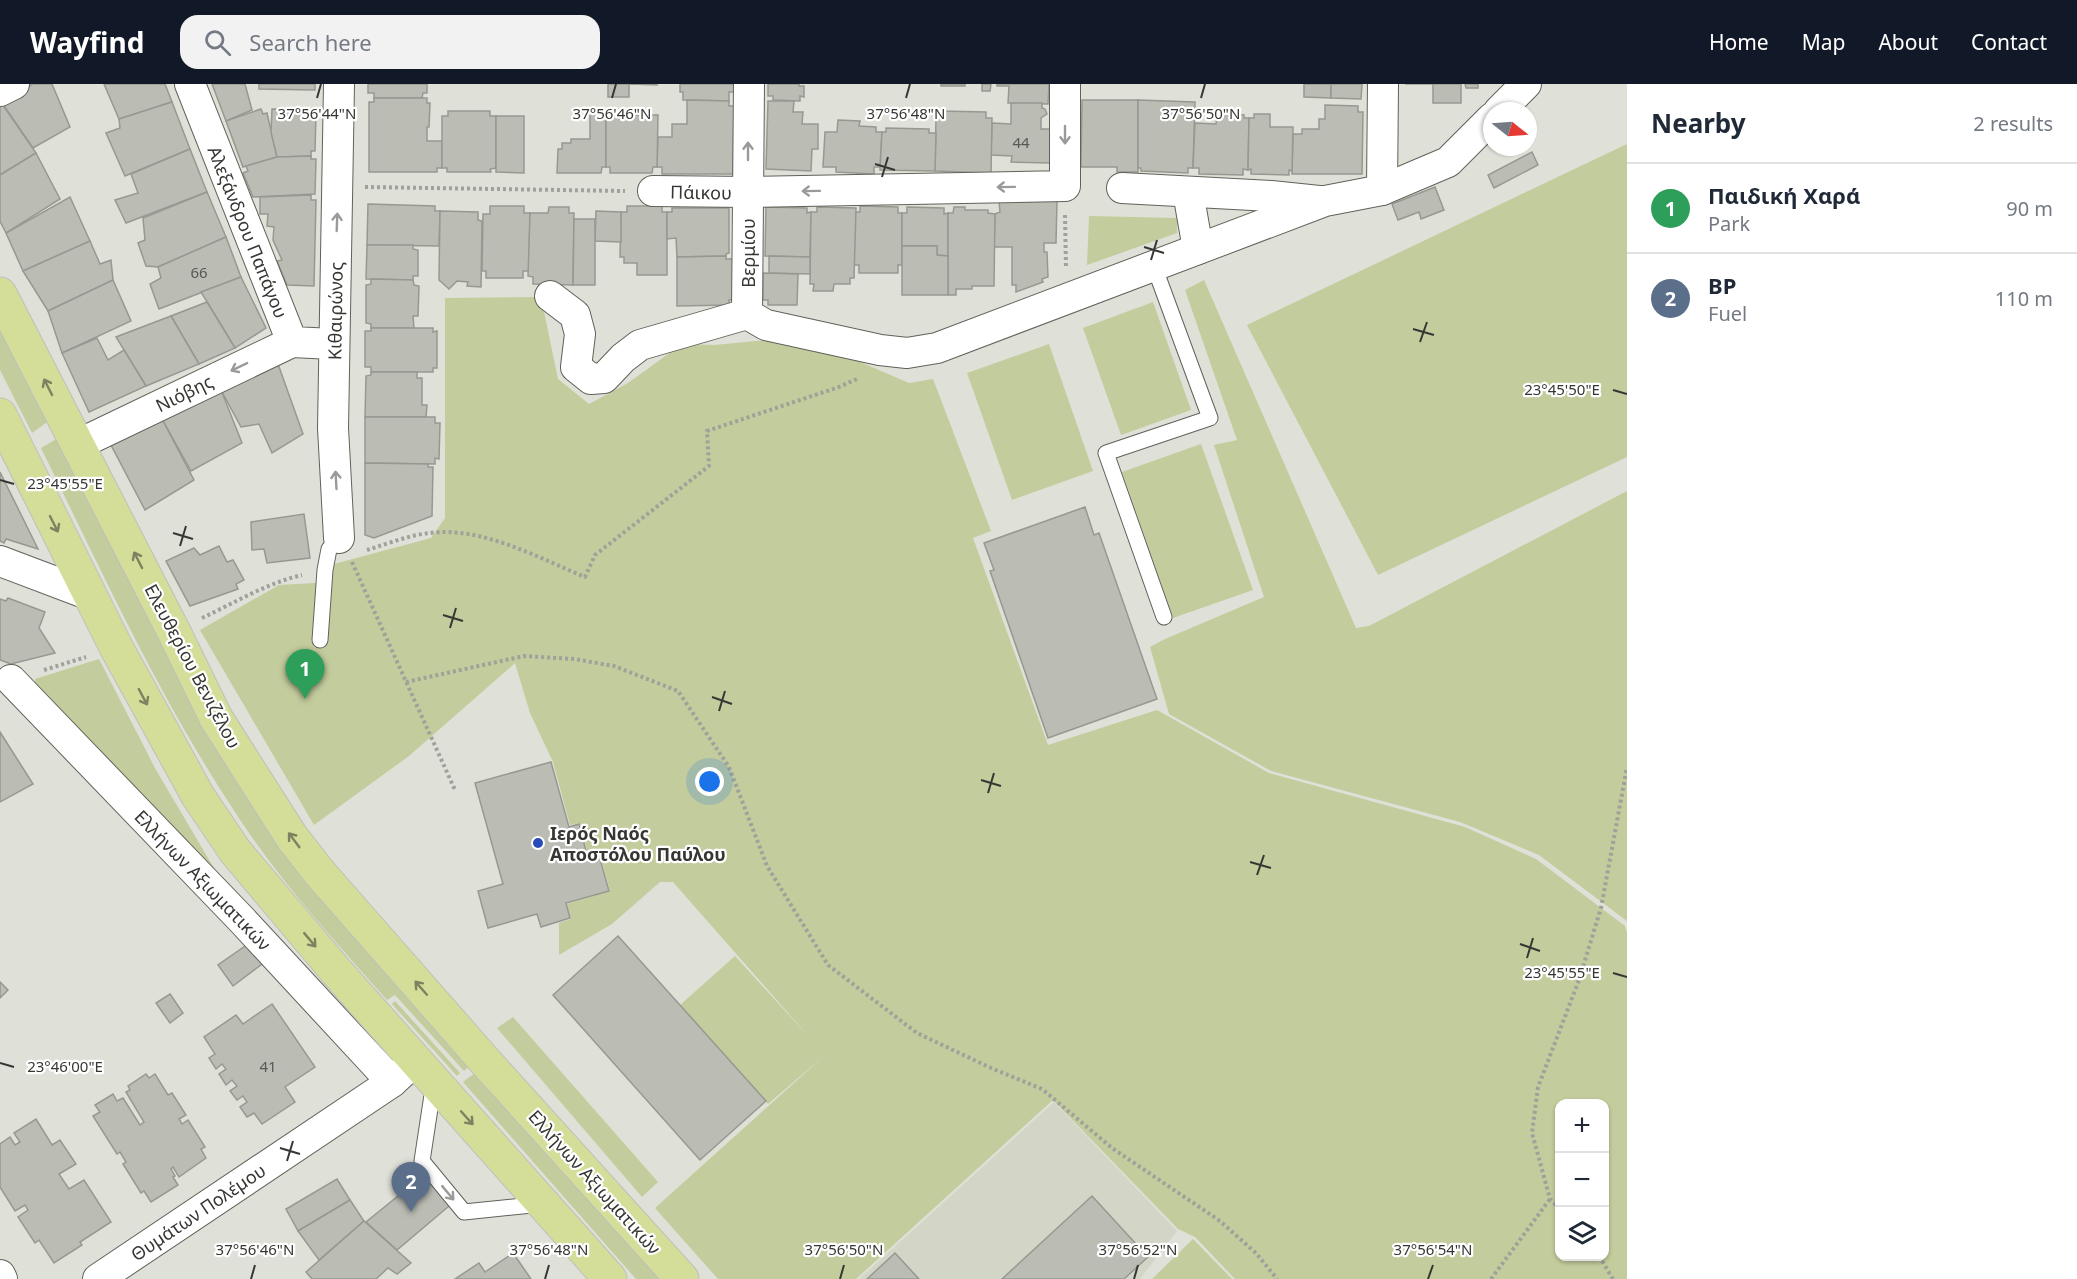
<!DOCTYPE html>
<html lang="en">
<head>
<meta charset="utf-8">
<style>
  body { margin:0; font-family:"Noto Sans",sans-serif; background:#f2f2f3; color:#1f2937 }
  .controls { position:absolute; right:18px; bottom:18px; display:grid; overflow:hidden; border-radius:12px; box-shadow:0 2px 4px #0004 }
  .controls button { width:54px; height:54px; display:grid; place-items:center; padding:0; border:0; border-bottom:2px solid #e0e1e3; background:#fff; color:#1f2937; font:30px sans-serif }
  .compass { position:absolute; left:1483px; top:18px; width:54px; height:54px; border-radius:50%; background:#fff; box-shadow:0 2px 4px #0004; rotate:107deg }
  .you { position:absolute; left:710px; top:698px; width:21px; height:21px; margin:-15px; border:4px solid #fff; border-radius:50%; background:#1a73e8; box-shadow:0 0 0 9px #1a73e833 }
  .badge { display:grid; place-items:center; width:39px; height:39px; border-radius:50%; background:#111827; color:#fff; font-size:20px; font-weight:700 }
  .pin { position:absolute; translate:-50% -50px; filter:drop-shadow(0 2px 3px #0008) }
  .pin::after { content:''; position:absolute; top:32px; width:21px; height:18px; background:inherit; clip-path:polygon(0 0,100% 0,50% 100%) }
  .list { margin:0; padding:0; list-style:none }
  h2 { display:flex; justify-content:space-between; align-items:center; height:78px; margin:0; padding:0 24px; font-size:26px }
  h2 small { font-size:20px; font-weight:400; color:#747a83 }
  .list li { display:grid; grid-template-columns:39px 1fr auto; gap:18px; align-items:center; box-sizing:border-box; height:90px; padding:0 24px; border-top:2px solid #e0e1e3 }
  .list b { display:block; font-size:22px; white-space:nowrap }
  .list p { margin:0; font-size:20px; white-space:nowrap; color:#747a83 }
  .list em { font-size:20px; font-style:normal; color:#747a83 }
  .icon { flex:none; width:33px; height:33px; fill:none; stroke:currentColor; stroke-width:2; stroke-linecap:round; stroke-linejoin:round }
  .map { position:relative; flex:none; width:1627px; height:1195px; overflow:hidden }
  header { display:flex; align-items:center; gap:36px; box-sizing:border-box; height:84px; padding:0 30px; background:#111827; color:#fff }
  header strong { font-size:28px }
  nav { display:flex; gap:33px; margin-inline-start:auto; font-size:21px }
  .search { width:420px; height:54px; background:#f2f2f3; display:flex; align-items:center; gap:15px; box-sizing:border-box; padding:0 21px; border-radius:18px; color:#747a83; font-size:22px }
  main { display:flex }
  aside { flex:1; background:#fff }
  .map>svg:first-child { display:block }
  .built { fill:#d3d6c6 }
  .green { fill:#c3cc9c; fill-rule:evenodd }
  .building { fill:#bbbdb5; stroke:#979991; stroke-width:1.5 }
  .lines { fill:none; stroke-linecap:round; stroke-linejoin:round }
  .lane-casing { stroke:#60625a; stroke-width:17 }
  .street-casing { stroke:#60625a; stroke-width:32 }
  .primary-casing { stroke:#bfbfbe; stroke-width:35 }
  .path { stroke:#9fa19a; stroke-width:4; stroke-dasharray:3 3; stroke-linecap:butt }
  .lane { stroke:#fff; stroke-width:15 }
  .street { stroke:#fff; stroke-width:30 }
  .primary { stroke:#d4de98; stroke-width:33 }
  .oneway { stroke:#9a9b99 }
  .oneway2 { stroke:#7d8260 }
  .ticks { fill:none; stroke:#363733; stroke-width:2 }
  .poi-dot { fill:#284bba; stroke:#fff; stroke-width:2 }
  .labels { text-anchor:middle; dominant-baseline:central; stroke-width:4.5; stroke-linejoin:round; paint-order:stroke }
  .number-label { font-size:15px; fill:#575854 }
  .street-label { font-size:18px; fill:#363733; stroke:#fff }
  .poi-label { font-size:18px; font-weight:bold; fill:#363733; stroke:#fff; text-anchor:start }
  .ticks-label { font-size:15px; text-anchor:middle; fill:#363733; stroke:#fff; stroke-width:4.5; stroke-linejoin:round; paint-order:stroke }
</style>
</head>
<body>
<header>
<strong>Wayfind</strong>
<div class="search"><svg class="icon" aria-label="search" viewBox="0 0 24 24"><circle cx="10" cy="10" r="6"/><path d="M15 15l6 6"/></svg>Search here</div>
<nav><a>Home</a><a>Map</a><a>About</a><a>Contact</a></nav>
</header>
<main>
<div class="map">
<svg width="1627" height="1195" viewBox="0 0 1627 1195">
  <rect width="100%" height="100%" fill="#dfe1d8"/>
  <path class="built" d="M1054,1018L1177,1147L1140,1195H859Z"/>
  <g class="green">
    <path d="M1627,60V373L1378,491L1247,241Z"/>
    <path d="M1089,132L1177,134V149L1087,181Z"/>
    <path d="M1204,196L1356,544L1369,542L1627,407V837L1539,771L1460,738L1271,687L1169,630L1150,563L1165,555L1264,513L1214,361L1237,356L1185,206Z"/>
    <path d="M541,213L558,295L589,320L628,299L682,260L714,261L777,255L851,274L909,299L933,295L991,447L973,454L1048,661L1157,626L1269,689L1465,743L1536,775L1625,842L1627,849V1195H1235L1195,1153L1178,1145L1053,1016L856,1195H718L655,1124L825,971L768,1020L680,921L735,872L810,954L673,798H660L612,840L559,871V839L571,835L567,820L610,807L601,774L590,777L580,739L570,741L553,678L530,629L515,579L409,672L314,741L200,546L279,501L332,498L334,480L431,454L445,434V214ZM1560,1020H1604V1172H1560Z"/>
    <path d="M1153,218L1191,326L1121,351L1083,244Z"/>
    <path d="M0,241L50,336L32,349L0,286Z"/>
    <path d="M1049,260L1093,387L1012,416L967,289Z"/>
    <path d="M58,354L205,647L242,706L311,799L469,982L464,987L395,911L387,916C333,855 277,794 233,725C159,613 100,484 41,364Z"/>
    <path d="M1201,360L1253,506L1173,534L1122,388Z"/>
    <path d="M99,575L156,686L221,796L35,601V595Z"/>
    <path d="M395,917L460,989L457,992L392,920Z"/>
    <path d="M513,933L658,1098L642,1113L497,944Z"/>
    <path d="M476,988L661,1195H636L463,998Z"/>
    <path d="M1193,1155L1232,1195H1152Z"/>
  </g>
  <g class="building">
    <path d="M33,0H52L70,43L33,64L0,16Z"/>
    <path d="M104,0H165L172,18L119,35Z"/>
    <path d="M212,0H245L252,26L226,37Z"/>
    <path d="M259,0H315V6L259,5Z"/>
    <path d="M368,0H427V9H423L422,14H374V9H368Z"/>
    <path d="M608,0H656L657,1L629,0V13H608Z"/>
    <path d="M680,0H734V8H729V17L683,16V8H680Z"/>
    <path d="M768,0H799V2H804V13L800,12V17L773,16V12H768Z"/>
    <rect x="941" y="0" width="24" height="2"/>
    <path d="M982,0H991L990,7H982Z"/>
    <path d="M997,0H1049L1048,20L1008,19L1009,2H997Z"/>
    <path d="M1304,0H1331V14L1304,13Z"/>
    <path d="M1331,0H1362L1361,15L1331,14Z"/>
    <path d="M1405,0H1461V19H1433V0Z"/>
    <path d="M1465,0H1478V4H1466Z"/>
    <path d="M374,14H427V19H430L429,43H427V57H442V84H437V88H369V18H374Z"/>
    <path d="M687,16L729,17V22H734L733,90H662V83H657L658,53H672V40H687Z"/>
    <path d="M1082,16H1138V88H1117V83H1081Z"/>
    <path d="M1138,16L1195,18L1193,84H1188V89L1141,87V84H1138Z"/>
    <path d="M0,17L36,69L0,91Z"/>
    <path d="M768,17H794L793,28H803L802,40H818V65H812L811,87L766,85Z"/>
    <path d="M172,18L190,65L125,92L106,49L120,44L119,35Z"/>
    <path d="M1011,19H1042V24L1045,25L1047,30L1041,34V45H1051L1050,79L1011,78L1012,72L991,71L992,39L1011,40Z"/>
    <path d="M1325,21L1358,22V28H1363L1362,90H1292L1293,50H1302V45H1319V35H1325Z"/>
    <path d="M261,25L263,30L267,29L277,73L243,83L226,37Z"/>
    <path d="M272,25L311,26V30H316L315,67H311V72L277,73L271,48Z"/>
    <path d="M448,27H490V32H496V84L490,85L491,88H447V84H442V32H448Z"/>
    <path d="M939,27L986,28V34H992L991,89L935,87L936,33H939Z"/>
    <path d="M590,28H606V83H602L601,89H557L558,65H562V59H571V55H590Z"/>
    <path d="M1217,30L1244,31V34H1249L1248,86L1243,85V91L1199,90V84H1193L1195,39L1216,40Z"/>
    <path d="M1254,30H1270V43H1293L1292,87L1289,86V91L1251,90V85L1248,86L1249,34H1254Z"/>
    <path d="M611,31H658L657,83H653L652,89H610V83H606V34L611,35Z"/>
    <path d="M496,32H524V89L496,88Z"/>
    <path d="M838,36L860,37L859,42L876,43V48H882L880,83H874V90L836,88V83H823L825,48H837Z"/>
    <path d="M886,44L929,45V49H936L935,87L880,86L882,48H886Z"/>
    <path d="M190,65L207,108L126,139L115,116L138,109L131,90Z"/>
    <path d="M1532,68L1538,81L1494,104L1488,91Z"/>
    <path d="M36,69L60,115L6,149L0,137V91Z"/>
    <path d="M311,72V75H316L315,110L253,113L243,89L248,87L246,82L277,73Z"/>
    <path d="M1435,103L1444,126L1421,135L1419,128L1398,136L1392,120Z"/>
    <path d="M207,108L226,153L158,183L146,182L138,159L145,156L143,134Z"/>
    <path d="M311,111V116H316L314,202L287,201L277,177L282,176L273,156L274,143L267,142L268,130H260V113Z"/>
    <path d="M70,113L90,157L23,187L6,149Z"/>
    <path d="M999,117H1057L1056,159H1044V168H1047L1048,193L1042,195L1043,198L1016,208V201H1012V163H994L995,130L1000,128Z"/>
    <path d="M368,120L435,122V127H440L439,162L367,161Z"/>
    <path d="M490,122H524V129H530L529,187H523V194H486V187H482L483,130H490Z"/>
    <path d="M627,122H662V128H667V191H637V179H624V173H620L621,128H627Z"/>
    <path d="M860,122L898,123V129H902V181H898V189H859V181H854L855,128H860Z"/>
    <path d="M549,123H569V129H574L573,201L533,200V193L528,192L530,129H548Z"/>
    <path d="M766,123L807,124V129L811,128L810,173L765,172Z"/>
    <path d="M817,123L856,124L854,194H850V200H834L833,207H813L814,200H810L811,128H817Z"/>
    <path d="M907,123L944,124V130L948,129V172L937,171V162H902V129H907Z"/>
    <path d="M954,123H965V126H988V129L995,130L994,202H972V205H956V211H948V129H953Z"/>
    <path d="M672,124H729V169L726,170V172L677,173L676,154L667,155V128H672Z"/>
    <path d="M440,127L478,128V136L482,137L481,203L467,202L468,198L457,197L449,205L439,196Z"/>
    <path d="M596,127L621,128V158L595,157Z"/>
    <path d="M574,135H595V201H573Z"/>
    <path d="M226,153L241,193L159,225L150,200L161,194L158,183Z"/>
    <path d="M90,157L100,180L111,176L113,196L48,227L23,187Z"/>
    <path d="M367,161H413V165L418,166V192H413V196L366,195Z"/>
    <path d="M902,162H937V171L948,172V211H902Z"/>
    <path d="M726,172V175H733V216H729V221L677,222V173Z"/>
    <path d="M769,172L810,173V190L769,189Z"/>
    <path d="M763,189L798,190L797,221H768V216H763Z"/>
    <path d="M241,193L266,244L235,264L201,208Z"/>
    <path d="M371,195L413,196L414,201L419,202L418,232H413L414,244H371V240L366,239V201L371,200Z"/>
    <path d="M113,196L131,237L62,269L48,227Z"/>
    <path d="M207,218L235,264L199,280L171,232Z"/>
    <path d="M171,232L199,280L146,302L116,253Z"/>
    <path d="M371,244H433V248L437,247V284H433V288H371V283H365V247H371Z"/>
    <path d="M97,254L108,276L124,266L146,302L89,328L62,269Z"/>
    <path d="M278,280L303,350L272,369L259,340L241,343L221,306Z"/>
    <path d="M371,288H417V294H422V321H427L426,333H365L366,292L371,291Z"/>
    <path d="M221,306L242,359L191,387L162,335Z"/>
    <path d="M365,333H435V339H440L439,375L435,374V380L365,379Z"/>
    <path d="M162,335L194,396L145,426L111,361Z"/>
    <path d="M365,379L428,380V383H433L432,432L374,454L365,451Z"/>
    <path d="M0,388L38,465L6,455L4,459L0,457Z"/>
    <path d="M1085,423L1094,451L1099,449L1157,615L1048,654L990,487L994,486L984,459Z"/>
    <path d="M304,430L310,474L267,479L264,465L252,466L251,438Z"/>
    <path d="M219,462L227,478L233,476L244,496L236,500L238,505L190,522L166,477L194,464L200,471Z"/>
    <path d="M8,514L45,528L39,544L55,569L11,580L0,576V515L6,517Z"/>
    <path d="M0,648L33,700L0,718Z"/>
    <path d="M551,678L569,743L579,740L589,778L600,775L609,807L566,819L570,834L541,843L537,830L488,844L478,807L503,800L475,699Z"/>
    <path d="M618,852L766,1017L700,1076L553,911Z"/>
    <path d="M248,860L262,880L233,902L218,881Z"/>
    <path d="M0,898L8,906L0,914Z"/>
    <path d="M170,910L183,929L170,939L156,919Z"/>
    <path d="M272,920L315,983L285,1003L295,1018L262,1040L254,1029L247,1033L240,1023L247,1018L243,1012L237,1016L230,1007L237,1002L232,996L226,1001L219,990L226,985L222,980L216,985L209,974L215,970L204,953L236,931L243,940Z"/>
    <path d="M146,990L149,994L155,990L168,1011L172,1009L186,1031L179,1035L182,1040L188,1036L205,1063L201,1065L206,1074L179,1093L173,1083L171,1085L175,1092L173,1093L178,1101L151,1118L144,1107L141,1109L123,1080L126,1078L120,1068L117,1070L93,1032L100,1028L95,1021L113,1010L117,1017L123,1014L140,1041L144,1038L126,1008L130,1006L128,1002Z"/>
    <path d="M36,1035L52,1061L60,1056L76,1080L59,1090L69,1105L84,1096L111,1138L80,1158L82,1161L54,1179L39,1156L35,1159L18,1133L28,1126L25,1121L15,1127L0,1103V1060L10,1053L15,1061L20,1058L14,1049Z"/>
    <path d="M430,1086L455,1117L397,1166L366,1138Z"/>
    <path d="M337,1095L350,1116L298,1147L286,1125Z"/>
    <path d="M1092,1112L1148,1173L1124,1195H1002Z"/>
    <path d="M350,1116L364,1137L319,1176L298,1147Z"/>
    <path d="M364,1137L411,1179L397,1190L388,1184L376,1195H312L306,1188Z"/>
    <path d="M513,1169L531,1195H455L479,1179L485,1188Z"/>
    <path d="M895,1169L919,1195H867Z"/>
  </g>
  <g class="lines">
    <defs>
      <g id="lane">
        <path d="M1154,182L1210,334L1106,369L1164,533"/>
        <path d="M320,556L325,486L329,465L339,454"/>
        <path d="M434,998L422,1077L464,1128L542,1120"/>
      </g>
      <g id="street">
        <path d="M190,0L292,258L333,260"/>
        <path d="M0,7L14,0"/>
        <path d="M1499,27L1526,0"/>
        <path d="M1122,104L1271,112L1319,117"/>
        <path d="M1382,106L1383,0"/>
        <path d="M653,107L748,108L1065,102V0"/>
        <path d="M1188,108L1198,165"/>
        <path d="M550,212L575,231L580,250L576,283L591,295L604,294L623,274L640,261L747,230L766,241L880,266L907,269L937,264L1325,117L1382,106L1448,78L1492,34"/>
        <path d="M747,230L749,0"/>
        <path d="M77,361L292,258"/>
        <path d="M339,454L333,344L339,0"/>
        <path d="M0,477L90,511"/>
        <path d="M11,596L241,835L392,998"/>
        <path d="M0,1191L2,1195"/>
        <path d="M98,1195L392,998L405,986"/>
      </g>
      <g id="primary">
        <path d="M0,210L174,548L216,634L291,752L319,788L484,976L682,1195"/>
        <path d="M0,331L116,563L198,712L235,767L336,887L610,1195"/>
      </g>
    </defs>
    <use href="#lane" class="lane-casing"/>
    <use href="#street" class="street-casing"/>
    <use href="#primary" class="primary-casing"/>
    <g class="path">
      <path d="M365,103L625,107"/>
      <path d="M1065,131L1066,184"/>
      <path d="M367,466C387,460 409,451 430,449C481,442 539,474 585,493L595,471L709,382L707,347L839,303L859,294"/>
      <path d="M352,478L455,706"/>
      <path d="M202,534C234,519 267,499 302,491"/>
      <path d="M44,586L86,573"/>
      <path d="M406,598L524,572L574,575L614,582L678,607L729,683L767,782L828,881L917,949L991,984L1042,1005L1112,1064L1220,1137L1256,1169L1277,1195"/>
      <path d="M1560,1125L1550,1115L1532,1049L1538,1003L1579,896L1601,824L1627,683"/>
      <path d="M1599,1172L1613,1195"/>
      <path d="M1491,1195L1550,1115"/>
    </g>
    <use href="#lane" class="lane"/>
    <use href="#street" class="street"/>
    <use href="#primary" class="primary"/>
  </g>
  <defs><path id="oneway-shaft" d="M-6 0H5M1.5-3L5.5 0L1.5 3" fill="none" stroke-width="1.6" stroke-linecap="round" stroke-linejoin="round" transform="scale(1.5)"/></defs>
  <g class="oneway">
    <use href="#oneway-shaft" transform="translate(1065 51) rotate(90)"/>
    <use href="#oneway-shaft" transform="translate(748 67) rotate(-90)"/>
    <use href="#oneway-shaft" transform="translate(1006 103) rotate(179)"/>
    <use href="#oneway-shaft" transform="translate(811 107) rotate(179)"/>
    <use href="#oneway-shaft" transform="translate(337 138) rotate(-88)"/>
    <use href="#oneway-shaft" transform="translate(239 283) rotate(154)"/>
    <use href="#oneway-shaft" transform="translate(336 396) rotate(-93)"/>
    <use href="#oneway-shaft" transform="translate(448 1109) rotate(50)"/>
  </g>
  <g class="oneway2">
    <use href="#oneway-shaft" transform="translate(48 303) rotate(-117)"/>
    <use href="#oneway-shaft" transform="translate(54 440) rotate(63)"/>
    <use href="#oneway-shaft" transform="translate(138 476) rotate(-117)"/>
    <use href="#oneway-shaft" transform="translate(143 613) rotate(62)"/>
    <use href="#oneway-shaft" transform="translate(294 756) rotate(-127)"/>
    <use href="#oneway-shaft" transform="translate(310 856) rotate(50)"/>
    <use href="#oneway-shaft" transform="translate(421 904) rotate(-131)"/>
    <use href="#oneway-shaft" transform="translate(467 1034) rotate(48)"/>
  </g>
  <path class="ticks" d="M317,14L321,0M612,14L616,0M906,14L910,0M1201,14L1205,0M875,80L895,86M882,93L888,73M1144,163L1164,169M1151,176L1157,156M1413,245L1434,251M1420,258L1427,238M1613,306L1627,310M0,396L14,400M173,449L193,455M180,462L186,442M443,531L463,537M450,544L456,524M712,613L732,620M719,627L725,607M981,696L1001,702M988,709L994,689M1250,778L1271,784M1257,791L1264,771M1520,860L1540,867M1527,874L1533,854M1613,889L1627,893M0,979L14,983M280,1064L300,1070M287,1077L293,1057M251,1195L255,1181M545,1195L549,1181M840,1195L844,1181M1134,1195L1138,1181M1428,1195L1433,1181"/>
  <circle class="poi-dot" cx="538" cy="759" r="6"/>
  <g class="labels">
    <g class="number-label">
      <text x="1021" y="58">44</text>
      <text x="199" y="188">66</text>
      <text x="268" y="982">41</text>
    </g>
    <g class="street-label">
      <text transform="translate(701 108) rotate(1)">Πάικου</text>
      <text transform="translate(248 148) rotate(68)">Αλεξάνδρου Παπάγου</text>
      <text transform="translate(748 169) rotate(-90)">Βερμίου</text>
      <text transform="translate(335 227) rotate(-89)">Κιθαιρώνος</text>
      <text transform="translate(184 309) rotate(-26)">Νιόβης</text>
      <text transform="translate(193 582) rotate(62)">Ελευθερίου Βενιζέλου</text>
      <text transform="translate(203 796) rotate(46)">Ελλήνων Αξιωματικών</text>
      <text transform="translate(595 1098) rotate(48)">Ελλήνων Αξιωματικών</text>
      <text transform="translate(198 1128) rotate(-34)">Θυµάτων Πολέµου</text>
    </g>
    <g class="poi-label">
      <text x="550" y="749">Ιερός Ναός<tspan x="550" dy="21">Αποστόλου Παύλου</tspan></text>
    </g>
  </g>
  <g class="ticks-label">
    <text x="317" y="35">37°56'44"N</text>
    <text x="612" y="35">37°56'46"N</text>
    <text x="906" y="35">37°56'48"N</text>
    <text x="1201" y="35">37°56'50"N</text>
    <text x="1562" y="311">23°45'50"E</text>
    <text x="65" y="405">23°45'55"E</text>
    <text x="1562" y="894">23°45'55"E</text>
    <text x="65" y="988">23°46'00"E</text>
    <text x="255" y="1171">37°56'46"N</text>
    <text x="549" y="1171">37°56'48"N</text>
    <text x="844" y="1171">37°56'50"N</text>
    <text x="1138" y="1171">37°56'52"N</text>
    <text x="1433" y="1171">37°56'54"N</text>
  </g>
</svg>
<div class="controls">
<button>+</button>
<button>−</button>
<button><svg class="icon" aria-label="layers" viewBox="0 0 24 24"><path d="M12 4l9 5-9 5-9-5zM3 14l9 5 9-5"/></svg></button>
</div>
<svg class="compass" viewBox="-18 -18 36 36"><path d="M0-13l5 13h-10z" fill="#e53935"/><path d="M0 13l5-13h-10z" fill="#747a83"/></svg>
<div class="you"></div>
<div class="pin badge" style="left:305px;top:615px;background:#2e9e5b">1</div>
<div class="pin badge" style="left:411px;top:1128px;background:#5c6f8a">2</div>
</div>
<aside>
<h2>Nearby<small>2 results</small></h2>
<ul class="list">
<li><span class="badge" style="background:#2e9e5b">1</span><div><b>Παιδική Χαρά</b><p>Park</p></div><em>90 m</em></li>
<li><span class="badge" style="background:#5c6f8a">2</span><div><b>BP</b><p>Fuel</p></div><em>110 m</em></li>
</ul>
</aside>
</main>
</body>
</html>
